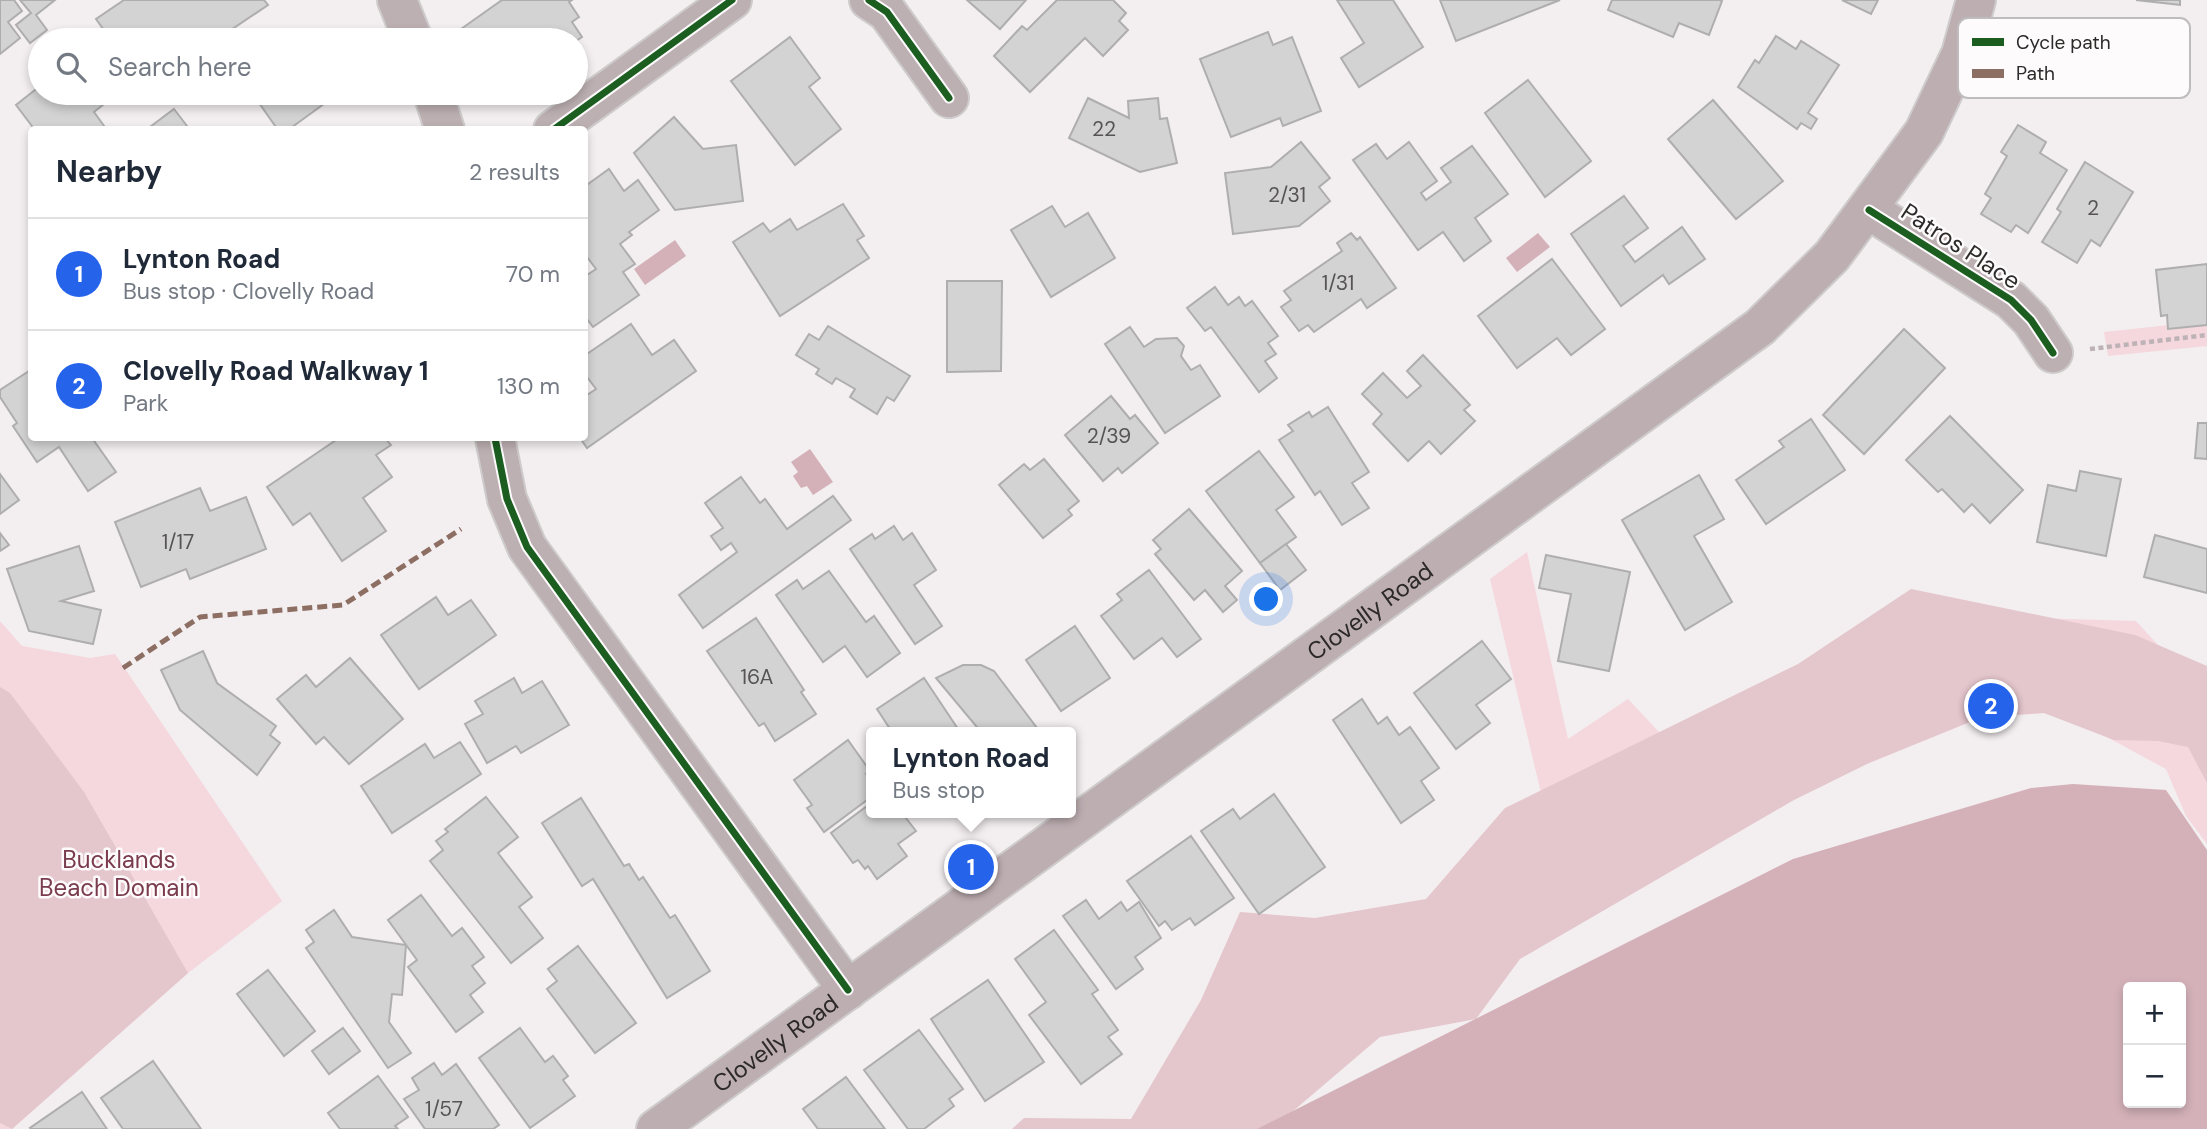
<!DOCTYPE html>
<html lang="en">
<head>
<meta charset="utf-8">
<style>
  body { margin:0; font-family:"DM Sans",sans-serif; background:#f6f6f7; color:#1f2937 }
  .controls { position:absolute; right:21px; bottom:21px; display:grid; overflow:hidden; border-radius:7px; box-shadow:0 4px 10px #0003 }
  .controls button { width:63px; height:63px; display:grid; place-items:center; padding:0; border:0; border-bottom:2px solid #e0e1e3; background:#fff; color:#1f2937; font:35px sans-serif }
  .you { position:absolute; left:1267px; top:600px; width:24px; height:24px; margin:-18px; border:5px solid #fff; border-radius:50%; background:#1a73e8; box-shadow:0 0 0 10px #1a73e833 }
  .badge { display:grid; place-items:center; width:46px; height:46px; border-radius:50%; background:#2563eb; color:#fff; font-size:23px; font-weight:700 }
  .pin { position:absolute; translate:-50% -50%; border:4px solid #fff; box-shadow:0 2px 7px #0006 }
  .popup { position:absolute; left:866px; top:727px; width:210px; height:91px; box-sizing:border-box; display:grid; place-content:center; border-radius:7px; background:#fff; filter:drop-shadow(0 2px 5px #0005); font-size:23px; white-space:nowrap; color:#747a83 }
  .popup b { font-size:26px; color:#1f2937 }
  .popup::after { content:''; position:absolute; left:50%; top:100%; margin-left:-14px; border:14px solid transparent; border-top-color:#fff }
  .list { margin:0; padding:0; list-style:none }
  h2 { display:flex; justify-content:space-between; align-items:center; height:91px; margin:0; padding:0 28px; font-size:30px }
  h2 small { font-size:23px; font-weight:400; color:#747a83 }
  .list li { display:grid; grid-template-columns:46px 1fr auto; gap:21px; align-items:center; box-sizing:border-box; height:112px; padding:0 28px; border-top:2px solid #e0e1e3 }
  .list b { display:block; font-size:26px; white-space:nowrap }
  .list p { margin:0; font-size:23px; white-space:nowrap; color:#747a83 }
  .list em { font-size:23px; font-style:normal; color:#747a83 }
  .icon { flex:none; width:38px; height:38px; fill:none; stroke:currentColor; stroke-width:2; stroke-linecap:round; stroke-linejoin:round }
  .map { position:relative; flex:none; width:2207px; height:1129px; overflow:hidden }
  .search { position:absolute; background:#fff; box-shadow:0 4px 10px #0003; left:28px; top:28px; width:560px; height:77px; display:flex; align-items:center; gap:18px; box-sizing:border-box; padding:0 24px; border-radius:38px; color:#747a83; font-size:26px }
  .panel { position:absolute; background:#fff; box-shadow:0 4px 10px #0003; left:28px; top:126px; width:560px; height:315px; border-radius:7px }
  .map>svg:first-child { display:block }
  .green { fill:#f5d7de }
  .forest { fill:#e4c6cd }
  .water { fill:#d4b1b9; fill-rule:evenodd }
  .building { fill:#d4d3d4; stroke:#afaeaf; stroke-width:2 }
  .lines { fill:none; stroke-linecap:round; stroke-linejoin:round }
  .street-casing { stroke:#cecbcc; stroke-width:42 }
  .secondary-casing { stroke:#cecbcc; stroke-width:42 }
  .path { stroke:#bdb2b5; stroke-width:4.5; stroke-dasharray:5 3.5; stroke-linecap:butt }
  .street { stroke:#bdb0b3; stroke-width:38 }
  .secondary { stroke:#bdaeb2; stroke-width:38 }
  .quiet { stroke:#8d6e63; stroke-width:5; stroke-dasharray:10 5; stroke-linecap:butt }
  .cycleway-casing { stroke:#fefbfc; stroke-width:11 }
  .cycleway { stroke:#1b5e20; stroke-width:7 }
  .labels { text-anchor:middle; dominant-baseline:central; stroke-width:5; stroke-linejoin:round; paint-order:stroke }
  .number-label { font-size:21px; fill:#565454 }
  .street-label { font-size:24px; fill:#2c2929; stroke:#fefbfc }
  .park-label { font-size:24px; fill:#7a3b4e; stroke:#fefbfc }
  .key { fill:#fefbfc; stroke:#bfbcbd; stroke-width:2 }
  .key-label { font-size:19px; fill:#2c2929 }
</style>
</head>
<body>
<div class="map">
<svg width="2207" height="1129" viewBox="0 0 2207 1129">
  <rect width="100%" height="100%" fill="#f3eeef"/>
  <g class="green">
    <path d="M2207,321V346L2108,356L2104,332Z"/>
    <path d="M1527,552L1568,739L1628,699L1687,762L1962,616L2136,621L2207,699V844L2186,816L2166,769L2092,729L2044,713L1982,717L1869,763L1547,818L1490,579Z"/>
    <path d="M0,621L22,646L90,658L115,654L282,901L188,973L12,1129H0Z"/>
  </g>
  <g class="forest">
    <path d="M1911,589L2135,635L2207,666V783L2188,747L2158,741L2114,740L2044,713L1982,717L1869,763L1794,800L1520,959L1476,1019L1380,1037L1272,1129H1012L1024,1118L1131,1119L1201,1000L1240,912L1315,918L1426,899L1505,808L1798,664Z"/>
    <path d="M0,687L10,693L84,792L188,973L12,1129L0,1123Z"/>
  </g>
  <g class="water">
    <path d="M1538,233L1550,247L1517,272L1506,258Z"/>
    <path d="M675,240L686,256L645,285L634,269Z"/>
    <path d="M810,449L833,482L813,495L807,486L801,488L793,476L798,472L791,462Z"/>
    <path d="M2073,784L2166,790L2207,850V1129H1257L1793,859L2031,788ZM2128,987H2181V1103H2128Z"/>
  </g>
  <g class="building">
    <path d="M0,0H14L22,11L8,22L20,38L0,54Z"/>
    <path d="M20,0H55L36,15L47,30L30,43L16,25L31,13Z"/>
    <path d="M124,0H264L268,5L216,40H111L96,19Z"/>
    <path d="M502,0H572L569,2L579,17L572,22L582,37L576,41L459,40L461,29Z"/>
    <path d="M967,0H1026L1000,29Z"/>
    <path d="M1057,0H1113L1126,13L1119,21L1128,30L1103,56L1085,38L1030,92L994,56L1022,26L1027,30Z"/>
    <path d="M1337,0H1393L1423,47L1359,87L1341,58L1364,43Z"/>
    <path d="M1440,0H1560L1456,41Z"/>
    <path d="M1612,0H1720L1722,1L1709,35L1679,23L1673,37L1608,10Z"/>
    <path d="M1842,0H1878L1871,14Z"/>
    <path d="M2136,0H2180V5Z"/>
    <path d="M2045,24L2107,38L2095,90L2033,77Z"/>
    <path d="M2124,26L2188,43L2173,98L2109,81Z"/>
    <path d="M1268,32L1273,45L1292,37L1321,111L1283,126L1280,118L1231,137L1200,59Z"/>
    <path d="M1776,36L1796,49L1801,41L1839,65L1808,113L1817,119L1811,129L1801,123L1797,129L1738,87L1755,60L1759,63Z"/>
    <path d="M790,37L820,78L809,87L841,129L795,165L731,81Z"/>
    <path d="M1528,80L1591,161L1545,197L1485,113Z"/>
    <path d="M40,86V93H118L94,112L107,130H35L16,105Z"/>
    <path d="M252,93H328L332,98L288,130H278Z"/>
    <path d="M1088,98L1129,118L1128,101L1158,98L1160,119L1167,118L1177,163L1140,172L1069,138Z"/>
    <path d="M1713,100L1783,181L1736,219L1668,139Z"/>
    <path d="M174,109L190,130H146Z"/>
    <path d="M674,117L703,149L736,145L743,201L675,210L634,153Z"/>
    <path d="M2018,125L2046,142L2040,153L2067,170L2028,233L2016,225L2011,232L1981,214L1991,198L1985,194L2007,156L2001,152Z"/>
    <path d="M1301,142L1330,178L1319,187L1330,201L1299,226L1233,234L1225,173L1271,167Z"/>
    <path d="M1409,142L1437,181L1421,193L1426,200L1451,182L1441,168L1472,146L1508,194L1475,218L1491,241L1464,261L1443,232L1418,250L1353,160L1376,144L1387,159Z"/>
    <path d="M2085,162L2133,192L2100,246L2091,240L2077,263L2042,242L2061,212L2057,209Z"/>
    <path d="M609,169L624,191L638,180L659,210L629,232L632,235L620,244L635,264L623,272L639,295L593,327L584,315V277L596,269L584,253V187Z"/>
    <path d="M1624,196L1648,228L1623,246L1635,262L1682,227L1705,259L1669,284L1663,275L1621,306L1571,234Z"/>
    <path d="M843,204L864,236L857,240L869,258L780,316L733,242L763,223L770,232L790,219L797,230Z"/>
    <path d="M1052,206L1065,227L1088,213L1115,258L1051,297L1011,230Z"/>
    <path d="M1351,233L1357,240L1360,237L1396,288L1367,308L1361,299L1314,332L1308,325L1299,331L1281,307L1291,300L1284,291L1342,251L1337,243Z"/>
    <path d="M1552,259L1605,329L1571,355L1557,338L1517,368L1478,316Z"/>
    <path d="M2207,264V325L2168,329L2167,315L2161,316L2156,270Z"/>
    <path d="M947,281H1002L1001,371L947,372Z"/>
    <path d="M1215,287L1228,305L1239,297L1245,306L1252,301L1278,336L1268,343L1276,354L1265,361L1277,378L1259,392L1211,327L1205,331L1187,308Z"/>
    <path d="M631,324L652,355L674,340L696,371L587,448L580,438H584V397L596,389L584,373V356Z"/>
    <path d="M828,326L910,376L894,401L887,397L877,414L850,397L855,389L836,378L832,384L816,374L819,369L796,355L809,334L819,340Z"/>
    <path d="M1130,327L1144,347L1156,339L1177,338L1184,346L1181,356L1191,370L1200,365L1220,396L1165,433L1105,344Z"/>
    <path d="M1904,329L1945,368L1864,454L1823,415Z"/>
    <path d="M1423,355L1470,405L1464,410L1475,421L1441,454L1429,441L1408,461L1373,424L1382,414L1362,394L1383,373L1407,398L1421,386L1407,371Z"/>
    <path d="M32,369V438H92L116,472L88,491L59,447L37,462L13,426L17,423L0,397V390Z"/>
    <path d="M1111,396L1130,419L1135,415L1158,443L1122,473L1118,468L1103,481L1065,435Z"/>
    <path d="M1328,407L1369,472L1352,483L1369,508L1342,525L1320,491L1315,495L1279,440L1293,431L1288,425L1309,412L1312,417Z"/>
    <path d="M1950,416L2023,490L1990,523L1972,504L1964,512L1942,489L1938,492L1906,460Z"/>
    <path d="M1811,419L1845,470L1766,524L1736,480L1784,447L1779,441Z"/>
    <path d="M2198,423H2207V459L2195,458Z"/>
    <path d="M339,438H385L391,445L376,455L392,477L363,498L386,531L342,561L310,513L293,525L267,487Z"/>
    <path d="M1259,451L1294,497L1276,510L1296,537L1260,563L1206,491Z"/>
    <path d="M1044,459L1079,501L1068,510L1072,515L1043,538L999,485L1024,464L1030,470Z"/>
    <path d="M2080,471L2121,479L2106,556L2037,542L2048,485L2076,491Z"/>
    <path d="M0,474L19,500L0,514Z"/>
    <path d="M1699,475L1724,519L1694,536L1732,602L1685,630L1622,520Z"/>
    <path d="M741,477L760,503L765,499L787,529L833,496L851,520L703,628L679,595L737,552L731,543L721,550L711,536L723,528L705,503Z"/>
    <path d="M200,488L210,511L246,497L266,549L190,579L186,569L141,587L115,522Z"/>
    <path d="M1189,509L1242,571L1225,586L1237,600L1223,612L1205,590L1194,600L1155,554L1161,549L1153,540Z"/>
    <path d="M894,526L903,540L912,533L936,570L914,585L942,626L915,644L850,549L872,534L875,539Z"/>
    <path d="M0,533L9,545L0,551Z"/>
    <path d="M2155,535L2207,549V593L2144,577Z"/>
    <path d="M1286,544L1306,570L1280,590L1260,563Z"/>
    <path d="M79,546L94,591L61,601L101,610L93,644L29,631L7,569Z"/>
    <path d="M1546,555L1630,572L1609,671L1558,661L1571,594L1539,588Z"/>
    <path d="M1149,570L1201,639L1177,657L1162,638L1134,659L1101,616L1122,600L1117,594Z"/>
    <path d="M829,571L866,622L874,616L900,653L867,677L845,646L823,662L776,595L797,580L803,589Z"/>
    <path d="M436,597L448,615L471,600L496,635L419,689L381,635Z"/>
    <path d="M756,618L804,690L801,692L816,714L775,741L764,723L759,726L707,651Z"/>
    <path d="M1075,626L1110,678L1061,711L1026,660Z"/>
    <path d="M1482,641L1511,679L1476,705L1490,723L1456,749L1414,693Z"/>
    <path d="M203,651L217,683L276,726L270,735L280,743L257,775L180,710L161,670Z"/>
    <path d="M350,658L403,719L349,764L324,737L316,744L277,699L306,675L316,687Z"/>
    <path d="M963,665H981L994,671L1040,732H981L936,678Z"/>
    <path d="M514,678L522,693L542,681L569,725L521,753L516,746L487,763L465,724L483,714L475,701Z"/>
    <path d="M924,678L960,732H892L877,709Z"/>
    <path d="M1362,699L1378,724L1387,717L1399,735L1410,727L1439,768L1421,781L1434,800L1401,823L1333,720Z"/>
    <path d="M848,740L870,771L866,774L871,780V797L824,832L807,808L812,805L794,780Z"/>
    <path d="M460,742L481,774L392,833L361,786L425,744L434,758Z"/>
    <path d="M1274,794L1325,867L1259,914L1201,831L1233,809L1240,819Z"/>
    <path d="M486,797L518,837L498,853L532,897L519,907L543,938L511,963L430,861L443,850L436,841L448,832L445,829Z"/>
    <path d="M581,798L624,866L629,864L639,880L643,877L670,918L675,915L710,971L667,998L593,879L582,886L542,823Z"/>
    <path d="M871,803V813H902L916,831L898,844L907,856L877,879L868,866L865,869L858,860L853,863L831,833Z"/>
    <path d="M1191,836L1234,898L1195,925L1190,918L1172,930L1165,921L1159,926L1127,881Z"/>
    <path d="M421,895L452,936L462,928L484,957L472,966L485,983L470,995L483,1012L456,1032L408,967L417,960L388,920Z"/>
    <path d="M1086,900L1099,919L1121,902L1127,911L1139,902L1161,938L1135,957L1143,969L1116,989L1063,916Z"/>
    <path d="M334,910L352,937L406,945L402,995L392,994L389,1022L411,1053L388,1068L306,948L314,942L306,930Z"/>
    <path d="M1054,930L1098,990L1092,994L1118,1030L1108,1037L1122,1054L1081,1084L1029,1015L1046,1002L1015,959Z"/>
    <path d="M578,946L636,1023L595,1053L547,989L557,981L548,969Z"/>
    <path d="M268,970L315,1031L284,1056L237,994Z"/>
    <path d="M988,980L1044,1062L985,1101L931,1019Z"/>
    <path d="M343,1028L360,1051L329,1074L312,1051Z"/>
    <path d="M520,1028L545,1062L553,1056L568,1076L563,1080L575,1096L530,1128L479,1058Z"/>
    <path d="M919,1030L963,1089L949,1099L954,1106L924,1129H908L864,1070Z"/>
    <path d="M153,1061L201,1129H123L101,1098Z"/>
    <path d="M434,1063L442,1075L456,1064L499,1125L493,1129H425L404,1099L419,1090L412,1078Z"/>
    <path d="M378,1076L408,1117L395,1126L398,1129H340L328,1113Z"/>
    <path d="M846,1077L885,1129H818L803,1109Z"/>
    <path d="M82,1092L107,1129H31L30,1128Z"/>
  </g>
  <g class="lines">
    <defs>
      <g id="street">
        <path d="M397,0L413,40"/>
        <path d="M869,0L887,12L949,98"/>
        <path d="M433,93L445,130"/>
        <path d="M553,130L732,0"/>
        <path d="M1869,210L2011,300L2031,320L2053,353"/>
        <path d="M495,438L507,499L527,547L848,990"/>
      </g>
      <g id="secondary">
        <path id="s1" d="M656,1129L1760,327L1832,256L1924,132L1961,54L1976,0"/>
      </g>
    </defs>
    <use href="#street" class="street-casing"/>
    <use href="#secondary" class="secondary-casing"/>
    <path class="path" d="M2090,349L2207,335"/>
    <use href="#street" class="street"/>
    <use href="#secondary" class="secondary"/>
    <path class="quiet" d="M123,668L200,617L343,605L461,529"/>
    <defs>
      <g id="cycleway">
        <path d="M869,0L887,12L949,98"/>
        <path d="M553,130L732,0"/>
        <path d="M1869,210L2011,300L2031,320L2053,353"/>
        <path d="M495,438L507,499L527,547L848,990"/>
      </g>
    </defs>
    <use href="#cycleway" class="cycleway-casing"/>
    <use href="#cycleway" class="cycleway"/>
  </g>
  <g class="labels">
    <g class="number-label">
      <text x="1104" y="129">22</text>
      <text x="1287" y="195">2/31</text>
      <text x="2093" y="208">2</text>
      <text x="1338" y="283">1/31</text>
      <text x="1109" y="436">2/39</text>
      <text x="178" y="542">1/17</text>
      <text x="757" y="677">16A</text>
      <text x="444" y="1109">1/57</text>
    </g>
    <g class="street-label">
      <text transform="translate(1961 246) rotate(33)">Patros Place</text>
      <text stroke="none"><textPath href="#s1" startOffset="882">Clovelly Road</textPath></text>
      <text stroke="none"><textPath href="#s1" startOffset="147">Clovelly Road</textPath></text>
    </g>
    <g class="park-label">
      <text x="119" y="859">Bucklands<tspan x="119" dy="28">Beach Domain</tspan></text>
    </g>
  </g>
  <rect x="1958" y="18" width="232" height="80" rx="10" class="key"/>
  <rect x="1972" y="38" width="32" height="8" fill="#1b5e20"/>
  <rect x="1972" y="69" width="32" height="9" fill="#8d6e63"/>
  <g class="key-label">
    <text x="2016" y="49">Cycle path</text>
    <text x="2016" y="80">Path</text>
  </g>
</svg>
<div class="controls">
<button>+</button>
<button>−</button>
</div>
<div class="you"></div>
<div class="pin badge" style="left:971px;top:867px">1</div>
<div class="popup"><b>Lynton Road</b>Bus stop</div>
<div class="pin badge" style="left:1991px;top:706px">2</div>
<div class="search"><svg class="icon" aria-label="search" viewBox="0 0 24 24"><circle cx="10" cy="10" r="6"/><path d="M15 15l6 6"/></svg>Search here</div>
<section class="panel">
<h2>Nearby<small>2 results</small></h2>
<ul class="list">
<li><span class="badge">1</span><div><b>Lynton Road</b><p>Bus stop · Clovelly Road</p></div><em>70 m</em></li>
<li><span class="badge">2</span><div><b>Clovelly Road Walkway 1</b><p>Park</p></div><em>130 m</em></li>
</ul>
</section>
</div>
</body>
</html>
